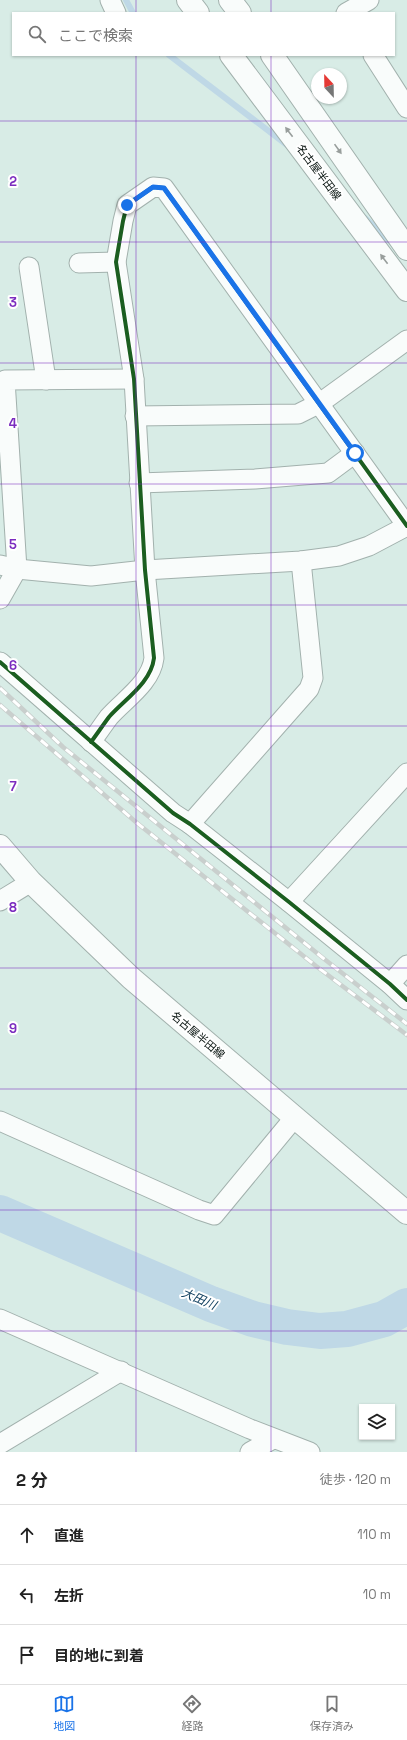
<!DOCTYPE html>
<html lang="ja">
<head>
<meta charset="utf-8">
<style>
  body { margin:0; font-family:"Space Grotesk","Noto Sans JP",sans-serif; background:#f6f6f6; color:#222 }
  .controls { position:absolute; right:12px; bottom:12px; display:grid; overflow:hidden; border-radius:0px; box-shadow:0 1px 3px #0004 }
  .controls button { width:36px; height:36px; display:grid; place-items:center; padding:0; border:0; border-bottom:1px solid #e0e0e0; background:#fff; color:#222; font:20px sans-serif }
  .compass { position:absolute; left:311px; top:68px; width:36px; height:36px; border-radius:50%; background:#fff; box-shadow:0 1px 3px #0004; rotate:338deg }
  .stop { position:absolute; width:12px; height:12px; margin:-9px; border:3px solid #1a73e8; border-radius:50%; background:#fff }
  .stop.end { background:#1a73e8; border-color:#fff; box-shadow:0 1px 4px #0008 }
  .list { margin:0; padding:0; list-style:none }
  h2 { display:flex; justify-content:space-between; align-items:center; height:52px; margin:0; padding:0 16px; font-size:17px }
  h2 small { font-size:13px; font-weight:400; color:#767676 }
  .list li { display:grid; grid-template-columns:26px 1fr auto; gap:12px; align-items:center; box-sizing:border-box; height:60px; padding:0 16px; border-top:1px solid #e0e0e0 }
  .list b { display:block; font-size:15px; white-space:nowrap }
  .list em { font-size:13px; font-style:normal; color:#767676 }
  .icon { flex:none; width:22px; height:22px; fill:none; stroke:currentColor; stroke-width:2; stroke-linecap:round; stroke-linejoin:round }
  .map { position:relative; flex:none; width:407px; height:1452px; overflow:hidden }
  .search { position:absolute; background:#fff; box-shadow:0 1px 3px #0004; left:12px; right:12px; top:12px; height:44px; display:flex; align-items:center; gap:10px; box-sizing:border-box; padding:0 14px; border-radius:0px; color:#767676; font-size:15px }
  .sheet { height:232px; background:#fff }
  nav { display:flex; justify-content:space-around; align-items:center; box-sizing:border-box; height:56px; border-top:1px solid #e0e0e0; background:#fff; font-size:11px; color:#767676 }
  nav a { display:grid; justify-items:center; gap:2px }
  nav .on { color:#1a73e8 }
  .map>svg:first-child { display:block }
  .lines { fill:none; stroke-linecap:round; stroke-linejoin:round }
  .stream { stroke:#bfd8e6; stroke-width:6 }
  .river { stroke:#bfd8e6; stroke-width:36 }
  .street-casing { stroke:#a2b1ad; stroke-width:21 }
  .primary-casing { stroke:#a2b1ad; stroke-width:24 }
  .street { stroke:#f9fcfb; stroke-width:19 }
  .primary { stroke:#f9fcfb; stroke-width:22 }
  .rail-casing { stroke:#c9cfcd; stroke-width:4.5 }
  .rail { stroke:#fff; stroke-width:3; stroke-dasharray:9; stroke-linecap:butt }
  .cycleway-casing { stroke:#fff; stroke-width:6 }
  .cycleway { stroke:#1b5e20; stroke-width:4 }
  .oneway { fill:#989e9c }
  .route { stroke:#1a73e8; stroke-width:5 }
  .grid { fill:none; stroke:#7b2cbf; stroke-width:1; stroke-opacity:0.55 }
  .labels { text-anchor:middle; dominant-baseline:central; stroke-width:4; stroke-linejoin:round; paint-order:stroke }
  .street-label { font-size:11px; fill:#06120e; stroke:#fff }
  .water-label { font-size:12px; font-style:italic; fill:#134261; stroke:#fff }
  .grid-label { font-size:13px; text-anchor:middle; font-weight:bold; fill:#7b2cbf; stroke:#fff; stroke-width:4; stroke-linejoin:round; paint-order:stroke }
</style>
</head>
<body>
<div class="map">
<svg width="407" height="1452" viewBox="0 0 407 1452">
  <rect width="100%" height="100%" fill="#d8ece6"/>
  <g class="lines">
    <g class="stream">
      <path d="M126,0L133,13"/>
      <path d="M169,55L287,145"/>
      <path d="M365,218L391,242"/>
    </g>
    <path class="river" d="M0,1213L211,1304L253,1319L287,1327L320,1331L347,1329L384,1319L407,1306"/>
    <defs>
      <g id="street">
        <path d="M110,0L116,13"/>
        <path d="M346,13L369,0"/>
        <path d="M373,55L407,108"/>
        <path d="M79,263L116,262"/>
        <path d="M29,267L46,380"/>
        <path d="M135,416L298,414L320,403L407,340"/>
        <path d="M139,483L255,479L328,473L355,453"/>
        <path d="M0,565L17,569L91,576L145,570L301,561L339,556L369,546L407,526"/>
        <path d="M0,599L17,569L5,380L134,379"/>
        <path d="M0,662L173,813L190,824L289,902L390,984L407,1000"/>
        <path d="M91,742C97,734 103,725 109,717C125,699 151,683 154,658L145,570L134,379L116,262L123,221L127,205L153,187L164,188L407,526"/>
        <path d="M190,824L309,689L313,678L301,561"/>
        <path d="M0,901L31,882"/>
        <path d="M289,902L407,773"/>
        <path d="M390,984L407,965"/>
        <path d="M0,1121L199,1210L214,1215L295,1117"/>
        <path d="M0,1319L250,1429L310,1452"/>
        <path d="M0,1444L121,1371"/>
        <path d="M250,1452L273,1439"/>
      </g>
      <g id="primary">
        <path d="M188,0L198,13"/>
        <path d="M230,0L240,13"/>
        <path d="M231,55L407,290"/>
        <path d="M272,55L407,249"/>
        <path d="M0,846L31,882L131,978L407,1213"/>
      </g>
    </defs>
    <use href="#street" class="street-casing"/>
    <use href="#primary" class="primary-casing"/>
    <use href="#street" class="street"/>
    <use href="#primary" class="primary"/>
    <defs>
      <g id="rail">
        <path d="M0,688L63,747L323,958L407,1024"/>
        <path d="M0,705L137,823L316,966L407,1035"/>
      </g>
    </defs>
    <use href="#rail" class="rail-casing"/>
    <use href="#rail" class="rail"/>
    <defs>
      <g id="cycleway">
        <path d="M0,662L173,813L190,824L289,902L390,984L407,1000"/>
        <path d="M91,742C97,734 103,725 109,717C125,699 151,683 154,658L145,570L134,379L116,262L123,221L127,205L153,187L164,188L407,526"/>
      </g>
    </defs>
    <use href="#cycleway" class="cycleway-casing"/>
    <use href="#cycleway" class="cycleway"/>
  </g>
  <defs><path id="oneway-solid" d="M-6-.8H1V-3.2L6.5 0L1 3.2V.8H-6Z"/></defs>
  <g class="oneway">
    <use href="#oneway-solid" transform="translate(289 132) rotate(-127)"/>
    <use href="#oneway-solid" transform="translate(338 149) rotate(55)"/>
    <use href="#oneway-solid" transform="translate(384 259) rotate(-127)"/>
  </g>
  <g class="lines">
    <path class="route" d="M127,205L153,187L164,188L355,453"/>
  </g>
  <path class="grid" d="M136,0V13M271,0V13M136,55V1452M271,55V1452M0,121H407M0,242H407M0,363H407M0,484H407M0,605H407M0,726H407M0,847H407M0,968H407M0,1089H407M0,1210H407M0,1331H407"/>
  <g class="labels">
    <g class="street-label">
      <text transform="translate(319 172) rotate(53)">名古屋半田線</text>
      <text transform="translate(198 1035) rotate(40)">名古屋半田線</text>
    </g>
    <g class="water-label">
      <text transform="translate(199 1299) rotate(23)">大田川</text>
    </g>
  </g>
  <g class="grid-label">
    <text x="13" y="186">2</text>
    <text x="13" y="307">3</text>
    <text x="13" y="428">4</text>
    <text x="13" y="549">5</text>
    <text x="13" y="670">6</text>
    <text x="13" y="791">7</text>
    <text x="13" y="912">8</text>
    <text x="13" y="1033">9</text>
  </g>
</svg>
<div class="controls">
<button><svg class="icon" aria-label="layers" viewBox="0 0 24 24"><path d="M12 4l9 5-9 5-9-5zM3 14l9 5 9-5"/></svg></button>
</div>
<svg class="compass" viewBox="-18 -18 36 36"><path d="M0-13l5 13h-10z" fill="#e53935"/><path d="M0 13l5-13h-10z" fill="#767676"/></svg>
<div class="stop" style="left:355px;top:453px"></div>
<div class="stop end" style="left:127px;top:205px"></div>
<div class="search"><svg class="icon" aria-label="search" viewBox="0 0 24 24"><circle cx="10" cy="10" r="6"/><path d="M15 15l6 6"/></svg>ここで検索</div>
</div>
<section class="sheet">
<h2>2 分<small>徒歩 · 120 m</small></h2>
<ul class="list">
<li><svg class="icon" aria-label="ahead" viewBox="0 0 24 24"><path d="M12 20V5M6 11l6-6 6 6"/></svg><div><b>直進</b></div><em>110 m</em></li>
<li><svg class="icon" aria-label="left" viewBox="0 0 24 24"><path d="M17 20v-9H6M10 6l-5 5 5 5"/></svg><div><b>左折</b></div><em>10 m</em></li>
<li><svg class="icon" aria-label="arrive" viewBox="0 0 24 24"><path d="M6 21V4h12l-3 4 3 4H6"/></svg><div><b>目的地に到着</b></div></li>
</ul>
</section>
<nav>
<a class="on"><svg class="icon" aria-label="map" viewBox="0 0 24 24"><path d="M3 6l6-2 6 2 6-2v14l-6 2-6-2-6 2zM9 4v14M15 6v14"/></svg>地図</a>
<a><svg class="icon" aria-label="directions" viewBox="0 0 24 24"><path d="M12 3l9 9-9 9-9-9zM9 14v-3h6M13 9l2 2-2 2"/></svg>経路</a>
<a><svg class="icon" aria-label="saved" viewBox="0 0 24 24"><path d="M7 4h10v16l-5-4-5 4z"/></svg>保存済み</a>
</nav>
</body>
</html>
